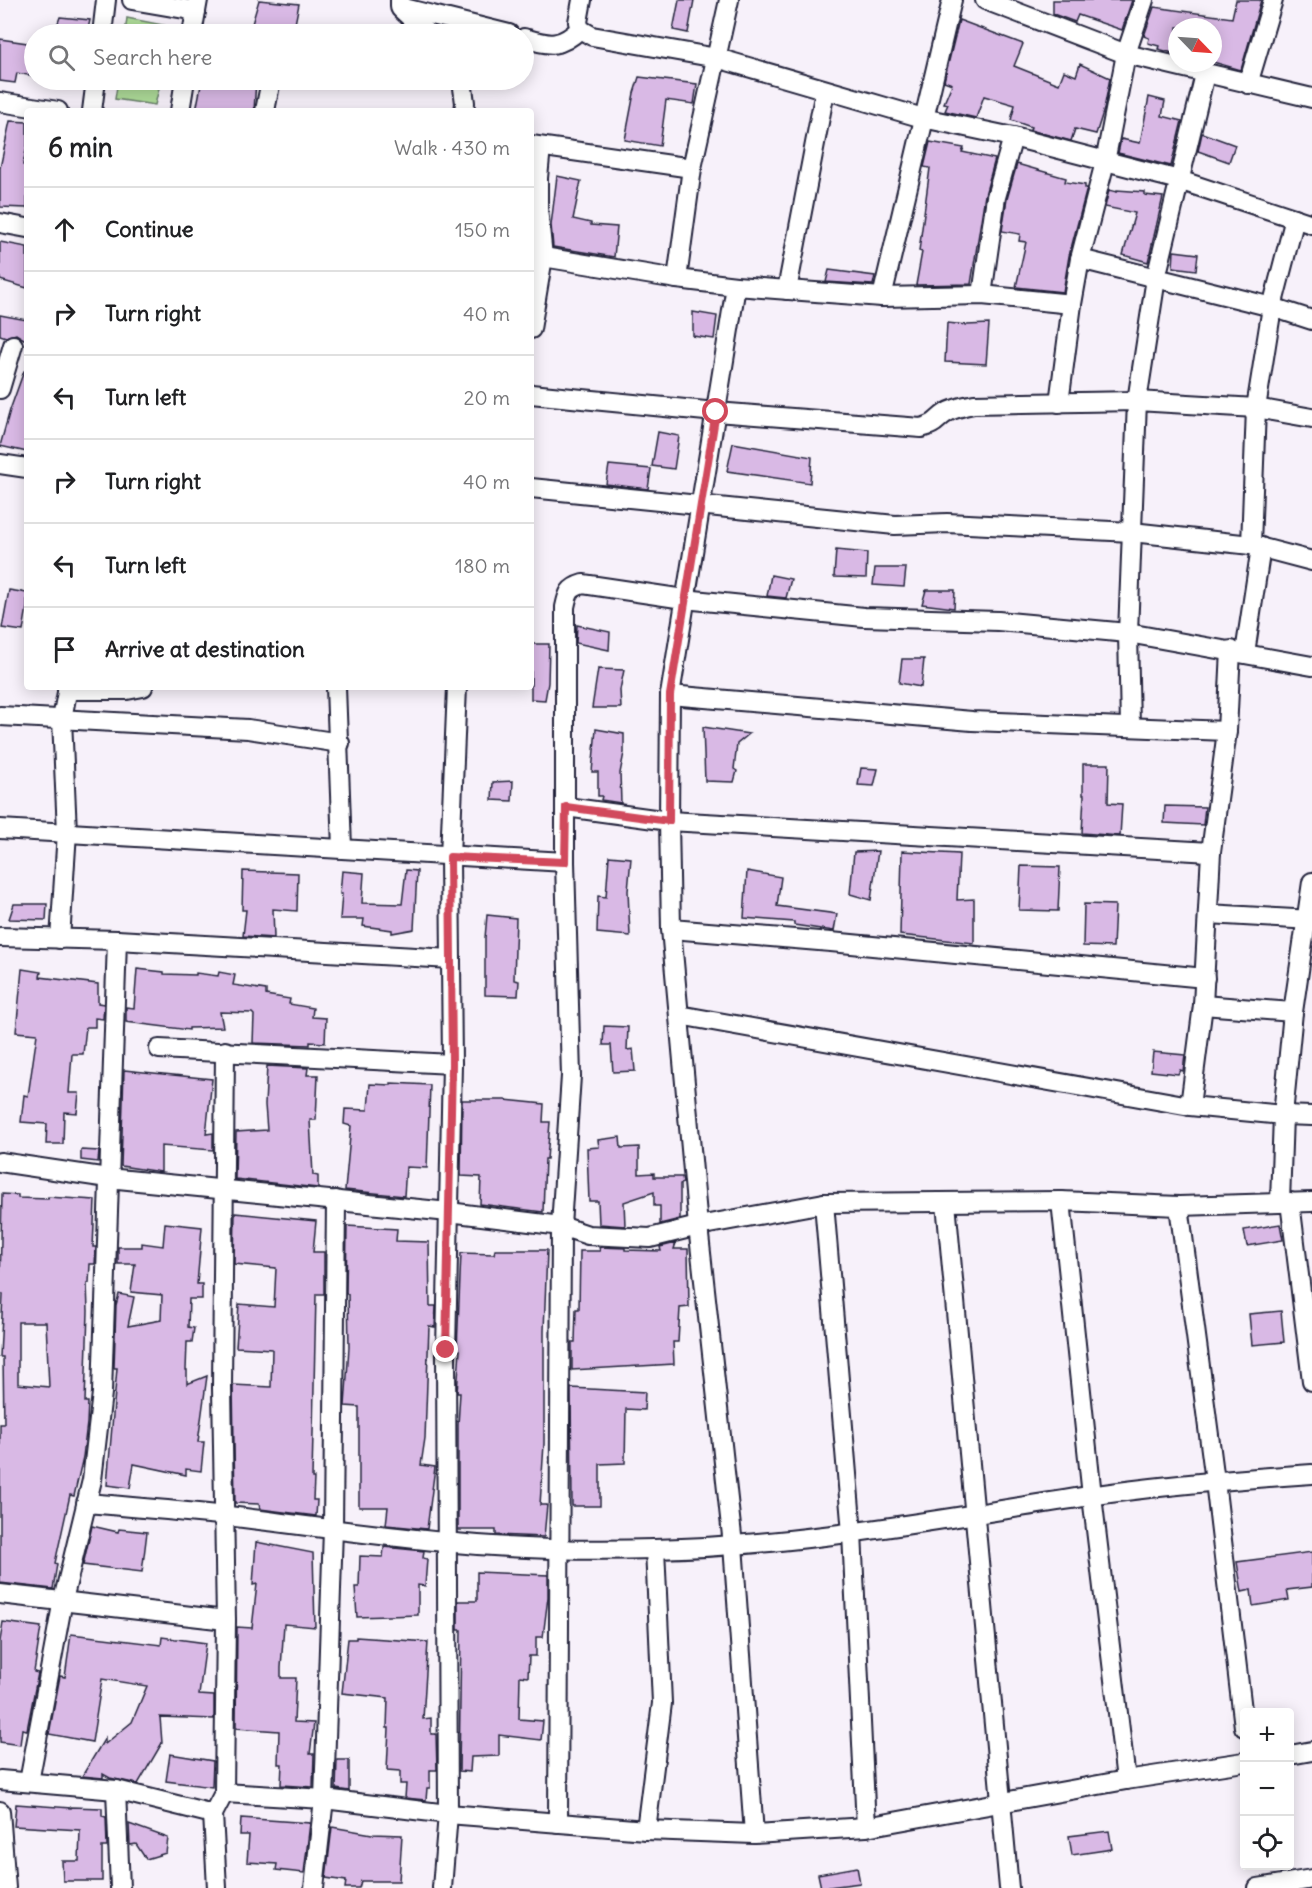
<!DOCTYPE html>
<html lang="en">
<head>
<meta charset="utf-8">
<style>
  body { margin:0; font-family:Delius,sans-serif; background:#f2f2f2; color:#202124 }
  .controls { position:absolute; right:18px; bottom:18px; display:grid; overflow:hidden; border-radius:6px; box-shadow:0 3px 15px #0003 }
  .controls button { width:54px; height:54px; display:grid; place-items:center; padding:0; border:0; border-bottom:2px solid #e0e0e0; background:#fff; color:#202124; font:30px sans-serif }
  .compass { position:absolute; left:1168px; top:18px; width:54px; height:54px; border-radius:50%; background:#fff; box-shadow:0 3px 15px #0003; rotate:115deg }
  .stop { position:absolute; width:18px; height:18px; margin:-14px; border:4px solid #d1495b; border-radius:50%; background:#fff }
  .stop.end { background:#d1495b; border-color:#fff; box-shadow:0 2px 6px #0008 }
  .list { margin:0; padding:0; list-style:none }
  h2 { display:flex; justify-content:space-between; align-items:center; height:78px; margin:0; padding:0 24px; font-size:26px }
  h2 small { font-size:20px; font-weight:400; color:#757577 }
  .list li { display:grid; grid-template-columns:39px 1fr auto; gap:18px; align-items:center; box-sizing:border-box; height:84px; padding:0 24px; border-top:2px solid #e0e0e0 }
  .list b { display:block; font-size:22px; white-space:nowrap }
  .list em { font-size:20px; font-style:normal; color:#757577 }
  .icon { flex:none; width:33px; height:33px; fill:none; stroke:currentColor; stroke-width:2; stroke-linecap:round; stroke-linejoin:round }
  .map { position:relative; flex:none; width:1312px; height:1888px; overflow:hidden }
  .search { position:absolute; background:#fff; box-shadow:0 3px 15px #0003; left:24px; top:24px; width:510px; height:66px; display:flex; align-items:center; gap:15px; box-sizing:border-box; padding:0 21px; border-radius:33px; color:#757577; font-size:22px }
  .panel { position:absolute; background:#fff; box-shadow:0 3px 15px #0003; left:24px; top:108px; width:510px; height:582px; border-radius:6px }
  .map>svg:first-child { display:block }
  .green { fill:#aedb99; stroke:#687e6a; stroke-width:1.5 }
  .building { fill:#d9b9e5; stroke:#22223b; stroke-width:1.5; fill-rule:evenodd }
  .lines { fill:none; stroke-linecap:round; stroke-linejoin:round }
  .minor-casing { stroke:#22223b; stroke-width:22 }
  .minor { stroke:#fff; stroke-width:18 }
  .route { stroke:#d1495b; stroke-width:8 }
</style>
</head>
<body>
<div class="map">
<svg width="1312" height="1888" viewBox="0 0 1312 1888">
  <rect width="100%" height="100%" fill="#f7f1fa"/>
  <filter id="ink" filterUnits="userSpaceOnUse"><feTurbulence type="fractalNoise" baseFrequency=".0167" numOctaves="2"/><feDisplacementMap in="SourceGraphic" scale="12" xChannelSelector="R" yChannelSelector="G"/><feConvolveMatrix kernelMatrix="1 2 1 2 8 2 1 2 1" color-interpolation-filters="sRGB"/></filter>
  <g filter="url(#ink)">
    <g class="green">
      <path d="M127,18L173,27L171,34H125Z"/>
      <path d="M118,80H161L155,105L115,99Z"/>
    </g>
    <g class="building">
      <path d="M259,0L299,4L293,34H249Z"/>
      <path d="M679,0H694L688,33L673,30Z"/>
      <path d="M1053,0H1132L1122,30L1078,15L1075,22L1053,14Z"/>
      <path d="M1236,0H1261L1241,70L1213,62V27H1177V54L1158,49L1159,46L1148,43L1149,38L1144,36L1154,7L1232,18Z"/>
      <path d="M60,17L90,20L87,34H54Z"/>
      <path d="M959,20L1023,44L1014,66L1059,84L1064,71L1076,76L1080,64L1110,78L1104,109L1096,134L1075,129L1071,141L1030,130L1031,127L1011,120L1015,105L984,96L976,118L945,111L948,104L944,103L952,84L944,81Z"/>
      <path d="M0,39L34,44V76L17,73L15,83L0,81Z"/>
      <path d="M639,77L697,84L694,104L666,100L660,146L625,140L634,93Z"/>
      <path d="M202,80H256L254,111H196Z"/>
      <path d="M1149,97L1165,101L1162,116L1182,121L1171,166L1118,153L1121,139L1140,143Z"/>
      <path d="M10,121L27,122V146L23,165L27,166V208L0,207V168Z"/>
      <path d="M1202,133L1235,145L1229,162L1198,151Z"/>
      <path d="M930,142L964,148L962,152L995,159L985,195L971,284L916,285L922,252L919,251L930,168L924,167Z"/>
      <path d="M1017,164L1066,178L1065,182L1085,185V188H1087L1069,256L1063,292L1016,287L1026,242L1019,241L1020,234L1002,231L1007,199Z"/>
      <path d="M557,176L581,181L573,219L591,223V225L617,227L614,257L553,247L551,225Z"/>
      <path d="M1109,190L1117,192V190L1145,192V195L1163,197L1148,262L1123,255L1135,213L1105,207Z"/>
      <path d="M0,242L27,247V288L0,280Z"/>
      <path d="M1174,251L1198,254L1196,270L1173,267Z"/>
      <path d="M829,270L875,276L873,285L826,282Z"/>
      <path d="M693,312L717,316L714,339L693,336Z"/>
      <path d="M0,315L27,320V341L16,334L6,337L0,335Z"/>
      <path d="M947,323L967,325L989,324L986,364L945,362Z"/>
      <path d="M24,371H27V452L0,446L10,410Z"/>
      <path d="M658,432L679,436L674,469L652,466Z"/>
      <path d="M733,443L812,457L810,483L727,471Z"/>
      <path d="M609,465L651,469L648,489L606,484Z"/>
      <path d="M836,550L867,553L866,578L834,577Z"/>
      <path d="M875,568H906L904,587L873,585Z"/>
      <path d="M771,575L791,579L786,598L767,596Z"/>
      <path d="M9,590L27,593V607L23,631L2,628Z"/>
      <path d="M926,590H955L954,608L922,604Z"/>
      <path d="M577,625L610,632L609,650L576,643Z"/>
      <path d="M531,644H549L548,683L545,700L531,699Z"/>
      <path d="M902,659H924L921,687L899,683Z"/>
      <path d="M598,669L624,670L620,690L621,708H592Z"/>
      <path d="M703,727L749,734L737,744L734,769L737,771L734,782L705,781Z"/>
      <path d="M596,729L624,734V753L620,773L621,803L601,800L602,796H598V772H592Z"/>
      <path d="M1083,764H1109L1108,803L1122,804L1120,836L1082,833L1084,795H1083Z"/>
      <path d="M861,768L878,769L874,786L858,785Z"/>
      <path d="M513,781L512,801L492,800L493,782Z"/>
      <path d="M1165,806L1205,807L1203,825L1164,823Z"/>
      <path d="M878,851L871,900L850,894L854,852Z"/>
      <path d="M902,851L959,854L957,900L974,899V943L900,935Z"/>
      <path d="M609,856L631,858L628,891L630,936L597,933L598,896L606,897Z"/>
      <path d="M1021,866L1060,867L1058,911L1019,910Z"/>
      <path d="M406,870L417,871L414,929L392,933V930L363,926L364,919H340L342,894H340L342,871L364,873L362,903L402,904Z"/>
      <path d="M243,871L298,873L297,911L273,909L274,938L243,936L246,910H242Z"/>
      <path d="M747,871L781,877L777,906L837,914L834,931L794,925V922L744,918Z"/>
      <path d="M14,904H47L46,920L9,919Z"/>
      <path d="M1084,904L1115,905L1113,947L1083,946Z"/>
      <path d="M487,915L516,918L514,980L519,981L518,996L485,995V938Z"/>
      <path d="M22,969L41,972L40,977L98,984V1003L104,1004L103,1019L95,1018V1027H86L83,1054H72L69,1093H79L77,1113L64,1112L63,1144H46L47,1124L21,1122L24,1095L28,1096L37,1034L16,1032Z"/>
      <path d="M137,969L164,972V974L196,975V973L218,976L219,972L235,975L233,985L266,990V995L290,999L289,1004L313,1008L312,1017L326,1018L325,1043L310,1042V1045L253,1043L254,1015L252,1013L220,1012L223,1027L189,1028V1030L126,1022V1007L134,1008Z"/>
      <path d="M604,1026L628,1027L627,1050L633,1049L635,1071L613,1072L611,1045H603Z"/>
      <path d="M1153,1052L1185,1055L1183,1071L1180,1070L1178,1074L1151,1071Z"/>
      <path d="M267,1066L308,1068L307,1075H318L316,1120H310L313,1175L318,1176V1188L235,1179L236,1132L267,1130L265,1105Z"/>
      <path d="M124,1070L212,1079L206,1134L213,1133V1150L161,1146V1172L121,1166Z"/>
      <path d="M391,1083L430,1085L427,1168L406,1167L404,1196L345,1190L351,1126L344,1124L345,1109L368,1110L370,1084L391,1085Z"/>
      <path d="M462,1100H505L544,1104L543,1122H550L547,1159H545L543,1212L480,1204L481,1177L461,1176Z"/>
      <path d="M620,1137L621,1148L639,1147V1174L654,1173V1177H682L683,1183L680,1184V1219L660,1224V1206H654V1192L624,1202L625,1226L599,1224L598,1201H589L587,1148L599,1147L598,1140Z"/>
      <path d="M81,1150L99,1151L98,1162L81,1160Z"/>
      <path d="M2,1194L18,1195V1198L48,1199V1197L95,1200L93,1247H96L95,1264H90L89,1283H87L88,1311L85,1402H88L87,1423L83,1457L74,1496L70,1495L55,1563L57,1564L53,1589L0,1583V1424H4L3,1357H0L3,1294H0V1285ZM18,1322H46L49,1387L18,1384Z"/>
      <path d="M235,1213L316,1221L313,1252H324V1294H316L312,1478H314L313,1500H317L316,1516L260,1509L259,1504L235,1503L233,1385L271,1387L272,1349L236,1347L239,1304L274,1307L276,1268L234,1264Z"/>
      <path d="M165,1223L202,1227L197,1284H202V1299H189L188,1327L194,1328L192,1342H187L186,1370H187V1384L207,1376L198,1442H204L201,1471L186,1469V1475L134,1464L130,1488L107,1485L117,1368H114L116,1305L119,1294L134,1297L128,1326L161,1320L162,1295L131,1292L135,1264H118V1247H142V1243L163,1246Z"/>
      <path d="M1280,1224L1283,1240L1247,1246L1244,1230Z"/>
      <path d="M347,1226L397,1229L396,1241L429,1242L430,1306H436L435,1327L429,1326L425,1438L421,1465L435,1467L427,1529L386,1525L388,1507H359V1407L345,1406L349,1347L348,1294H346Z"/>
      <path d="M676,1243L674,1249H688L689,1307L680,1308L678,1342H673L674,1364L572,1370V1342H575L576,1309H579L580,1251H600L599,1247L625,1248V1250L661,1251L660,1247Z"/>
      <path d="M495,1250H547L544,1331V1444L540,1505H547L544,1537L496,1535V1530H458V1425L460,1393H457L460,1350H457L461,1253L494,1254Z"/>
      <path d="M1281,1311L1284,1342L1252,1345L1249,1314Z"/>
      <path d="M571,1388L645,1392L644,1410L626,1409L625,1463L600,1464V1506H572Z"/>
      <path d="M92,1526L118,1532L119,1529L147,1532L142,1572L83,1565Z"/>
      <path d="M256,1542L313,1553L315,1627L284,1624L281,1668V1678H296L294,1722L314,1723L310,1754H314L313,1787L281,1785L282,1764H278L279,1731L236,1728L237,1627L252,1628L257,1584L253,1585Z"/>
      <path d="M384,1547L424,1551L423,1558L427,1559L425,1586L418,1585V1615L357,1617L355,1587H359L360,1556L383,1557Z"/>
      <path d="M1312,1552V1587L1287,1590L1289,1600L1253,1606L1251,1590L1242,1592L1237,1562Z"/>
      <path d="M477,1572L548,1575V1597L543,1637H536V1656H529L528,1677L520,1676L519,1719L543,1721L541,1740L499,1735V1756L471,1757L470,1772L459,1771L461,1630H458V1601H477Z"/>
      <path d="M3,1622L41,1627L34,1672L38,1673L27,1730L22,1729L20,1745L0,1742V1641Z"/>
      <path d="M71,1634L161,1645L162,1637L206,1643L199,1695L214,1696V1719L160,1717L162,1743L138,1784L110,1778L103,1774V1778L82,1776L105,1738V1744L132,1722L147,1686L102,1679L92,1742L49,1734L60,1676L65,1677Z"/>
      <path d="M356,1637L428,1642L423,1719L431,1718V1734H436L437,1770H430V1788H427L426,1800L405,1798L406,1784H400V1771L387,1770L389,1728H387L388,1698L342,1693L348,1639H356Z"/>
      <path d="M170,1754L213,1761L212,1787L166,1781Z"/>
      <path d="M337,1760H349V1791L336,1789Z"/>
      <path d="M16,1804L71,1808V1807L102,1808V1816L106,1817L107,1847H102V1881H63L62,1861H79L80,1830L14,1826Z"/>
      <path d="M241,1818L310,1823L304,1873L276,1870L277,1864L247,1862L249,1835H240Z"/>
      <path d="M129,1824L168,1838L166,1853L146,1859L136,1844L130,1845Z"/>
      <path d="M332,1827L372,1834L402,1835L399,1881H361L359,1888H345L346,1881L326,1878Z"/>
      <path d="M1109,1831L1112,1849L1072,1855L1069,1836Z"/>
      <path d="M857,1867L860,1883L821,1888L818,1874Z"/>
    </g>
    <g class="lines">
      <defs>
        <g id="minor">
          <path d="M132,0L196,11"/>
          <path d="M400,0V7L509,34"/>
          <path d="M582,0L578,22L580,29L592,36L717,58L923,118L1013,137L1179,180L1312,224"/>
          <path d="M985,0L1126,54L1312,98"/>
          <path d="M401,9L428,34"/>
          <path d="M102,34L106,0"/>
          <path d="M192,34L198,0"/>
          <path d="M524,38C549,45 559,49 580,29"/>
          <path d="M462,80L465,103L464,111"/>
          <path d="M1248,84L1273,0"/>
          <path d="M0,102L58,111"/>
          <path d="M92,111L96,80"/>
          <path d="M180,111L185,80"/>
          <path d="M265,111L271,80"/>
          <path d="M531,145L692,168"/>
          <path d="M0,223L27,228"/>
          <path d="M531,255L677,279L736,286L882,297L982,295L1072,304"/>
          <path d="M1080,259L1272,307L1312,320"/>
          <path d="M677,279L692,168L729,0"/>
          <path d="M736,286L670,695L669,821L671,929L698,1226L733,1545L754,1834"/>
          <path d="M787,290L825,91"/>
          <path d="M982,295L996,197L1013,137"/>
          <path d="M882,297L952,0"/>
          <path d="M531,329L543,257L538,208V178L541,147"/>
          <path d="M0,389L13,345"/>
          <path d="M531,394L716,412L921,428C937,424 934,421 946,413C954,408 964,406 974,404L1137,401L1256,408L1312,418"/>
          <path d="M1059,403L1072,304L1080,259L1105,162L1126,54L1144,0"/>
          <path d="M0,464L27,468"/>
          <path d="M531,488L895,525L947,523L1132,532L1251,545L1312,561"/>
          <path d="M1251,545L1256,408L1272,307L1295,218"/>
          <path d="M1245,653L1261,547"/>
          <path d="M336,687L342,848"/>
          <path d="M67,690H127L143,687"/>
          <path d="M670,695L972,721L1227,731"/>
          <path d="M0,716L248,729L340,743"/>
          <path d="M1130,726L1128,633L1137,401L1156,278L1205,74"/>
          <path d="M566,807L669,821L1211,852"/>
          <path d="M0,829L565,862"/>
          <path d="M1208,914L1312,920"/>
          <path d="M671,929L831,942L1205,978"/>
          <path d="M0,937L117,940L451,959"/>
          <path d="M60,939L67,832L62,719L68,687"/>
          <path d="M1203,1005L1293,1012"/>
          <path d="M679,1015L1190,1106L1283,1115L1312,1116"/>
          <path d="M159,1049L452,1064"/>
          <path d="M1190,1106L1203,1005L1211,852L1227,731L1231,650"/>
          <path d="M0,1162L108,1178L449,1212L561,1226L588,1235L650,1238L698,1226L824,1203L1061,1201L1179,1206L1312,1202"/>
          <path d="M1061,1201L1092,1496L1126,1780"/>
          <path d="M1280,1202L1283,1115L1293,1012L1312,882"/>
          <path d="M1290,1202L1312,1381"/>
          <path d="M824,1203L852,1533L866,1827"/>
          <path d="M946,1203L1009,1888"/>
          <path d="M1179,1206L1215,1481L1244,1727"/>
          <path d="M86,1503C134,1507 181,1511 228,1516C300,1525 372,1535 444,1542C513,1549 584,1551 654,1549C801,1546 945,1518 1090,1496C1164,1485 1238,1479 1312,1474"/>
          <path d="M0,1594L226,1620"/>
          <path d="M1290,1755L1312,1751"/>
          <path d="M0,1780L116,1790L213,1814"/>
          <path d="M29,1782L63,1600L92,1480L102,1393L117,940"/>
          <path d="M116,1790L120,1888"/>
          <path d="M224,1793L324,1799L448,1814L646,1830L754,1834L866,1827L1126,1780L1244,1762"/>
          <path d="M0,1811L6,1888"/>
          <path d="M558,1823L561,1226L571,1076L565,862V607C568,593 569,588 583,584L684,599L864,617L998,621L1128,633L1312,666"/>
          <path d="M646,1830L662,1703L655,1549"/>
          <path d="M217,1888L213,1814L224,1793L226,1620L222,1388L225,1051"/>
          <path d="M314,1888L324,1799L333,1529L336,1200"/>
          <path d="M442,1888L448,1814L446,1350L452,1064L450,857L457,687"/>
          <path d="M1258,1888L1312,1879"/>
        </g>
      </defs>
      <use href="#minor" class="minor-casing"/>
      <use href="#minor" class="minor"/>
    </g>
  </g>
  <g class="lines" filter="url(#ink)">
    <path class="route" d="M446,1350L452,1064L450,857L565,862L566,807L669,821L670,695L716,412"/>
  </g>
</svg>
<div class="controls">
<button>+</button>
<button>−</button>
<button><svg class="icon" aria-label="locate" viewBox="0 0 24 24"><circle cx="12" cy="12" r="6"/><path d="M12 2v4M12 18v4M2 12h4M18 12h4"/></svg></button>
</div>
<svg class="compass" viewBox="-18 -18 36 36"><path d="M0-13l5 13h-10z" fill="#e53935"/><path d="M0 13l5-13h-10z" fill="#757577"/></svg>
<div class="stop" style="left:716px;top:412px"></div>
<div class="stop end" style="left:446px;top:1350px"></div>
<div class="search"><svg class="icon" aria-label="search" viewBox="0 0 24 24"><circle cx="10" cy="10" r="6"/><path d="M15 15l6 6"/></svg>Search here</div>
<section class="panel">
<h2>6 min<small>Walk · 430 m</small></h2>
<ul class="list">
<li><svg class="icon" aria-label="ahead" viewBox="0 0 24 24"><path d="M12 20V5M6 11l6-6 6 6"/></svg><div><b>Continue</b></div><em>150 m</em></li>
<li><svg class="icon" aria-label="right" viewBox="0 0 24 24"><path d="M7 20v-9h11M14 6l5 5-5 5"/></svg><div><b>Turn right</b></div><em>40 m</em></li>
<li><svg class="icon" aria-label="left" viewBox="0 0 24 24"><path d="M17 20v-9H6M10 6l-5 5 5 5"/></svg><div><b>Turn left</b></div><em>20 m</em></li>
<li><svg class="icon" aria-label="right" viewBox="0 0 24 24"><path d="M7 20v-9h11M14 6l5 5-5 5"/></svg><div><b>Turn right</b></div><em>40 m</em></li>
<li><svg class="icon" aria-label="left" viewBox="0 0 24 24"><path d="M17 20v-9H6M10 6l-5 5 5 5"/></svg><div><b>Turn left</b></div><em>180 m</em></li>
<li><svg class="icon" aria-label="arrive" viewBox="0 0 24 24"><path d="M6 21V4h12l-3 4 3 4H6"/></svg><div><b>Arrive at destination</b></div></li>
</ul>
</section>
</div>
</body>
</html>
